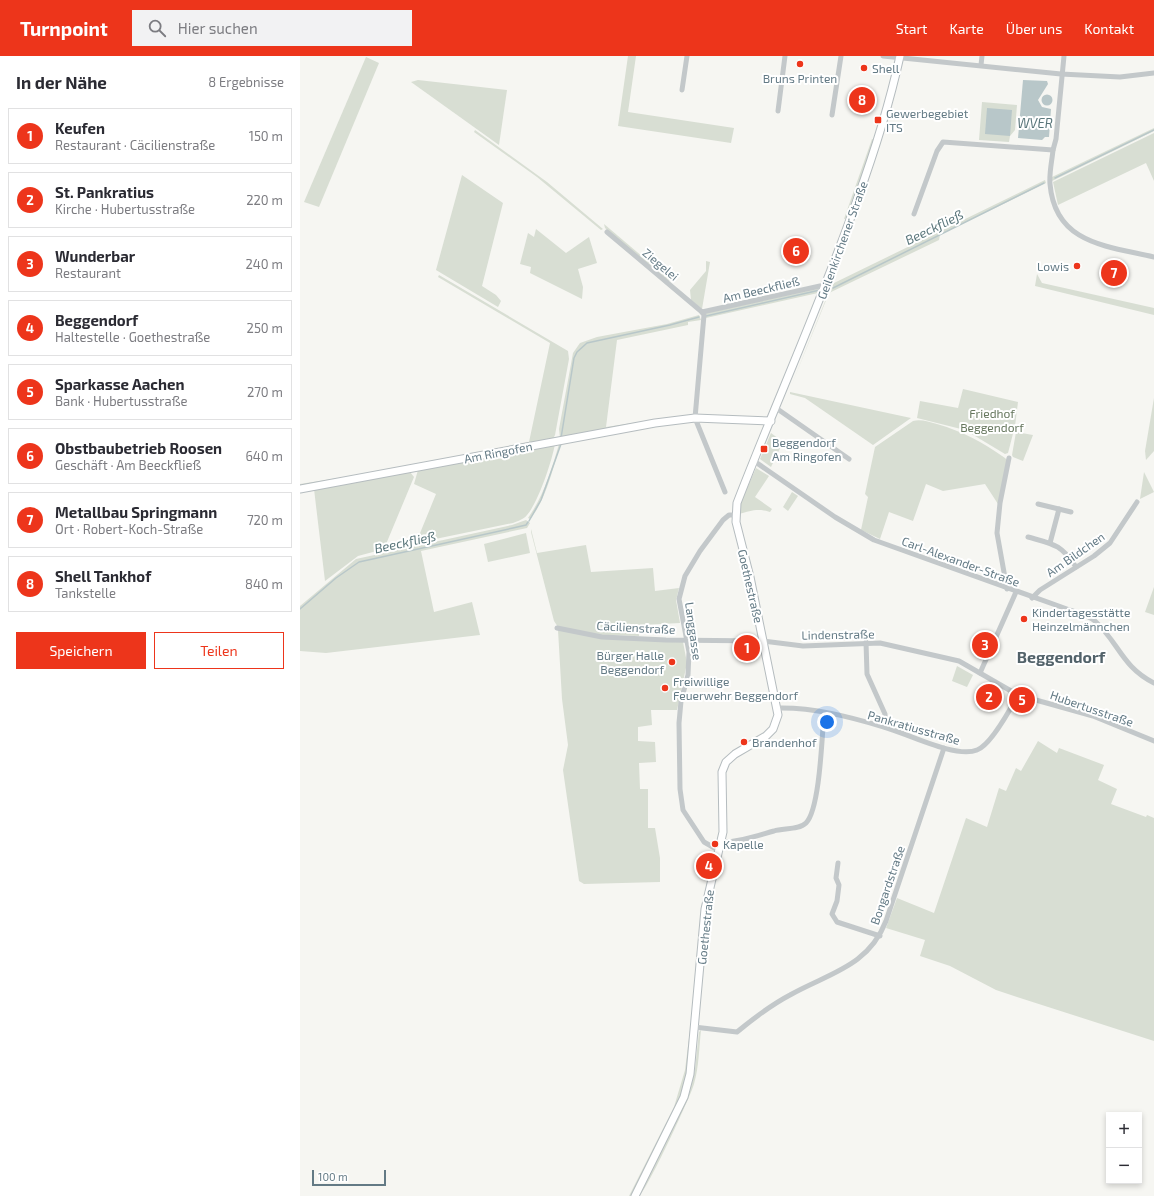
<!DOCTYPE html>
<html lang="de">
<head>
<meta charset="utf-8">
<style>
  body { margin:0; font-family:"Exo 2",sans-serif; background:#f2f2f3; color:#2b2b33 }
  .controls { position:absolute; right:12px; bottom:12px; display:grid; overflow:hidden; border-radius:0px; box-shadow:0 2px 6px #0003 }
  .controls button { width:36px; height:36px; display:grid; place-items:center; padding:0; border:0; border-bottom:1px solid #e1e1e2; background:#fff; color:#2b2b33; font:20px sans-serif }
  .scale { position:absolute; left:12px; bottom:10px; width:74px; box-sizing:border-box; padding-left:4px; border:2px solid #637a85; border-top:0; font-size:11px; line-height:14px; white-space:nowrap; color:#637a85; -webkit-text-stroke:3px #fff; paint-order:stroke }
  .you { position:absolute; left:527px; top:666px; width:14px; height:14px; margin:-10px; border:3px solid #fff; border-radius:50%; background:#1a73e8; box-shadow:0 0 0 6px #1a73e833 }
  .badge { display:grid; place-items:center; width:26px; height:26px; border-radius:50%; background:#ed351b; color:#fff; font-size:13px; font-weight:700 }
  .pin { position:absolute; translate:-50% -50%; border:2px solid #fff; box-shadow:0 1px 4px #0006 }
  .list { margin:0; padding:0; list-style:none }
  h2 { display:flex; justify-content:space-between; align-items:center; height:52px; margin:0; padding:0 16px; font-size:17px }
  h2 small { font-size:13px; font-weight:400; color:#7c7c81 }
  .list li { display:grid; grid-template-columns:26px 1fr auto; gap:12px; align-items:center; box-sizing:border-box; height:56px; margin:0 8px 8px; padding:0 8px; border:1px solid #e1e1e2; border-radius:0px }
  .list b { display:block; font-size:15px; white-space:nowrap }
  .list p { margin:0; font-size:13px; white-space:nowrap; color:#7c7c81 }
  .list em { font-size:13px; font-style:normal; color:#7c7c81 }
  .actions { display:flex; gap:8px; padding:12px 16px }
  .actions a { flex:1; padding:9px 0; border:1px solid #ed351b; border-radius:0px; text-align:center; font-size:14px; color:#ed351b }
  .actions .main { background:#ed351b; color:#fff }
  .icon { flex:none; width:22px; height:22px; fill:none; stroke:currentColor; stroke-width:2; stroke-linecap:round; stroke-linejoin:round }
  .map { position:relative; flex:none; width:854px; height:1140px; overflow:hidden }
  header { display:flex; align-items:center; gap:24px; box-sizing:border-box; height:56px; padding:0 20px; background:#ed351b; color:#fff }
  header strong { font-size:19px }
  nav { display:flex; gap:22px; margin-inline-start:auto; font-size:14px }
  .search { width:280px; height:36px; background:#f2f2f3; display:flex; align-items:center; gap:10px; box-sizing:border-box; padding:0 14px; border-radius:0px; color:#7c7c81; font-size:15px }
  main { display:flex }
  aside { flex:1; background:#fff }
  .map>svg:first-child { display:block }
  .green { fill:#d8ded3 }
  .water { fill:#b8c7c9 }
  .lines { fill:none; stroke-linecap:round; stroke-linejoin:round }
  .stream { stroke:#b8c7c9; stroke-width:1.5 }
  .secondary-casing { stroke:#b5bcbf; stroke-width:9 }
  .street { stroke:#c3c8ca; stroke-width:5 }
  .secondary { stroke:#fff; stroke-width:7 }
  .poi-dot { fill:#ed351b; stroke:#fff; stroke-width:1.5 }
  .labels { text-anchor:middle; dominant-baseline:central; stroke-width:4; stroke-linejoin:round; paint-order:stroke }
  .poi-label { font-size:12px; fill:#637a85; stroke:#fff; text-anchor:start }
  .street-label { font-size:12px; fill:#637a85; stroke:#fff }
  .park-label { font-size:12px; fill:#66775e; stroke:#fff }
  .water-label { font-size:13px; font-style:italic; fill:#5a767b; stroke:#fff }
  .district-label { font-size:16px; font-weight:bold; fill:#52626a; stroke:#fff }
</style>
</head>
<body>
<header>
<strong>Turnpoint</strong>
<div class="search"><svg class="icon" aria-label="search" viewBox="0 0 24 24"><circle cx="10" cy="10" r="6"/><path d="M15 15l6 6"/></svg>Hier suchen</div>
<nav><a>Start</a><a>Karte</a><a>Über uns</a><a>Kontakt</a></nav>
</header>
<main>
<aside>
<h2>In der Nähe<small>8 Ergebnisse</small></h2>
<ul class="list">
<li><span class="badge">1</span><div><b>Keufen</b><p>Restaurant · Cäcilienstraße</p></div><em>150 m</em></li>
<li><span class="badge">2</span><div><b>St. Pankratius</b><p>Kirche · Hubertusstraße</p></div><em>220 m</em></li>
<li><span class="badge">3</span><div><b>Wunderbar</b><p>Restaurant</p></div><em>240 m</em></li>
<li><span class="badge">4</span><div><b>Beggendorf</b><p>Haltestelle · Goethestraße</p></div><em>250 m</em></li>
<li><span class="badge">5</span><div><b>Sparkasse Aachen</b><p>Bank · Hubertusstraße</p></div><em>270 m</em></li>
<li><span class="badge">6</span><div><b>Obstbaubetrieb Roosen</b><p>Geschäft · Am Beeckfließ</p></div><em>640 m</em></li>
<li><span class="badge">7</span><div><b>Metallbau Springmann</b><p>Ort · Robert-Koch-Straße</p></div><em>720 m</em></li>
<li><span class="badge">8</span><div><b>Shell Tankhof</b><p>Tankstelle</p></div><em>840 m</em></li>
</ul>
<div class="actions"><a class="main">Speichern</a><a>Teilen</a></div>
</aside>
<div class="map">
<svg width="854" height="1140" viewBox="0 0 854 1140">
  <rect width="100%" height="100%" fill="#f6f6f2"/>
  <g class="green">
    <path d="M328,0H336L328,56L434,72L431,87L318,70Z"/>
    <path d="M66,1L79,7L19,151L4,146Z"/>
    <path d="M118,24L207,34L199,89L111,26Z"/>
    <path d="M682,46L717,49L715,74L710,80L709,86L679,84Z"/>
    <path d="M854,72V75L752,125V121Z"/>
    <path d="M175,74L247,126L303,173L301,174L237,121L174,76Z"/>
    <path d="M854,77V125L846,107L758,149L753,126Z"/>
    <path d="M572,83L575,84L548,162L544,163Z"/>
    <path d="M162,119L203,147L182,230L196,239L201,245L198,251L136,214Z"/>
    <path d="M745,124L746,127L646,176L640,179L639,184L529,237L490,333L532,228Z"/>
    <path d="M304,168L370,224L368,226L305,172Z"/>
    <path d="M236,173L266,197L289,181L297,207L278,213L283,231L282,243L230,217L231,211L220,208L228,177L234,181Z"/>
    <path d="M406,205L410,206L402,253L391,244L390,234L406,215Z"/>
    <path d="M737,218L742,227L854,252V259L735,230Z"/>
    <path d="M139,219L268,295L269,303L255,379L253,383L109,412L0,430V428L102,412L229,386L250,287L138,221Z"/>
    <path d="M521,232L492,302L518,237L406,262V257Z"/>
    <path d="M399,259L401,264L388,266V269L317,284L306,371L359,363L260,382L259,373L273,297L280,287L297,281L367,268Z"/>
    <path d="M663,333L718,346L715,370L708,397L705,398L665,374L617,362L620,345L658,352Z"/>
    <path d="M490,336L611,362L573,389L505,342L490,338Z"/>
    <path d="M854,342V395L846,404L845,395Z"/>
    <path d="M613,365C621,363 629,366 637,368C664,376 682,386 705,402L707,404L698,448L685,428L643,435L626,428L613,465L589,456L580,483L561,474L568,441L565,438L575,391Z"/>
    <path d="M716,376L733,379L723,405L713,401L712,399Z"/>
    <path d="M471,377L483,386L471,411L460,403Z"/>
    <path d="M255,388C252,405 238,447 227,459C224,463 218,465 213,467L116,487L136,438L114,428L118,414Z"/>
    <path d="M259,388H260V390C253,412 245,446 230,463L228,462C243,441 252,413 259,388Z"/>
    <path d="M456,412L469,420L455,441L472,453L470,456C457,452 451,455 439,458L440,448Z"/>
    <path d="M110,416L114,421L84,493L58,500L25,525L14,433Z"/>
    <path d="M844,416L854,436L840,443Z"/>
    <path d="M492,436L498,440L488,455L483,451Z"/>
    <path d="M226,464L230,467L227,472L121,495L134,556L172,546L180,579L26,597L0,595V550L56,503L212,469Z"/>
    <path d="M231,473L237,497L286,489L291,516L353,512L355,535L379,532L376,544L380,567L340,569L339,580L303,579L258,571L254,565L231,476Z"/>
    <path d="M226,477L230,497L188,506L184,488Z"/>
    <path d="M854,531V559L845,556Z"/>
    <path d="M258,574L383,586L387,607L377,654H351L352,669L338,671V685L355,686L356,706L339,707L340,733H348V772H355L360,802V826L284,828L279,825L263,714L268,689L262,643Z"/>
    <path d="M657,610L673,619L667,631L652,625Z"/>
    <path d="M738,685L757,697L759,692L804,709L798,724L817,733L811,748L846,761L847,759L854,762V985L717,941L696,934L650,910L620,900L625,884L586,872L597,842L634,857L666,762L687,771L699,732L706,735L716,712L721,715Z"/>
    <path d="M392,958L393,965C391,985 390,1006 385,1026C375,1065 349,1104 331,1140H329L374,1051L385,1014Z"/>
    <path d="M401,974C399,992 399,1011 394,1028C390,1042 346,1136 339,1140L390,1035L395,1013L399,976Z"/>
  </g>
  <g class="water">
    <path d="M723,24L747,25L748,28L738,44L742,51L751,53L749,81H745L742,84L718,82Z"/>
    <circle cx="747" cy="44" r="5.5"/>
    <path d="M687,52L712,54L710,80L685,78Z"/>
  </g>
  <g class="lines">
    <g class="stream">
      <path d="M755,122L854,74"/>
      <path d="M533,232L744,127"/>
      <path d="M406,260L520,234"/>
      <path d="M261,382L274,302L277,296L287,287L370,269L399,261"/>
      <path d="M229,465L241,444L261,388"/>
      <path d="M0,553L36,522L59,506L213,472L226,469L228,466"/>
    </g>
    <defs>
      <g id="secondary">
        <path d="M0,433L355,367L395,362L471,365"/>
        <path d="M335,1140L384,1041L390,1018L405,853L423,776L422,716L426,706L435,698L466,680L473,673L478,659L450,521L436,466L437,447C476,346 521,247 557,144C574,97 589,50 600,0"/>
      </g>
    </defs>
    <use href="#secondary" class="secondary-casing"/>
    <g class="street">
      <path d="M583,0L761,18L820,21L854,17"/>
      <path d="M681,9L682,0"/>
      <path d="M382,34L387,0"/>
      <path d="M478,55L485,0"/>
      <path d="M532,59L541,0"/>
      <path d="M753,94C752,105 749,117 750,128C755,188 807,190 854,201"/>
      <path d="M614,158L637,95L643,86L753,94L756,83L764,0"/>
      <path d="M307,176L402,256"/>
      <path d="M402,256L404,259L395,362L425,436"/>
      <path d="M402,256L520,230H526"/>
      <path d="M476,352L549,403"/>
      <path d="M454,405L535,461L574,484L767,553C776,556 788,559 795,565C819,587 822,611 854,627"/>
      <path d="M738,448L771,456"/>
      <path d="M728,481C753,488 761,488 776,511"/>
      <path d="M750,487L759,453"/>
      <path d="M707,533L697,477L700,447L709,402"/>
      <path d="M732,542L740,534L794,500L810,487L837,446"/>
      <path d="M257,572L302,581L366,584L463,585L503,590L580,587L659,605L718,639L793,660L854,685"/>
      <path d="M566,586L567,618L585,658V671"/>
      <path d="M680,617L716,536"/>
      <path d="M477,652C513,651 550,661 584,671C606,677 656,703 677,694C691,689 711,652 718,639"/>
      <path d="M421,786C439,786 456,780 474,775C483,772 499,774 506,767C520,753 522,679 524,657"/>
      <path d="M418,794L404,786L383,754L380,733L379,667L381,645L388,619L389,596L379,543L385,520L400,495L423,464L429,459H435"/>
      <path d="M538,807L536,822L539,829L537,845L532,858L537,866L580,880"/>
      <path d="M394,971L437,976C454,962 471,949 490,939C529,917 568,911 586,865L644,692"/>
    </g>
    <use href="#secondary" class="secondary"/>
  </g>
  <g class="poi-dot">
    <circle cx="500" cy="8" r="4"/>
    <circle cx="564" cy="12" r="4"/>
    <rect x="574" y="60" width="8" height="8" rx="2"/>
    <circle cx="777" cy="210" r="4"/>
    <rect x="460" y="389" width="8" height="8" rx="2"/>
    <circle cx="724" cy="563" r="4"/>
    <circle cx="372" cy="606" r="4"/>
    <circle cx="365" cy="632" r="4"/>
    <circle cx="444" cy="686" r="4"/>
    <circle cx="415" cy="788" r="4"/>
  </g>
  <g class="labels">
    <g class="poi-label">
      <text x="572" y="12">Shell</text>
      <text x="500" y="22" text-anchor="middle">Bruns Printen</text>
      <text x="586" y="57">Gewerbegebiet<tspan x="586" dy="14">ITS</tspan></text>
      <text x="769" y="210" text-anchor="end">Lowis</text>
      <text x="472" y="386">Beggendorf<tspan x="472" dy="14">Am Ringofen</tspan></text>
      <text x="732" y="556">Kindertagesstätte<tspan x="732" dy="14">Heinzelmännchen</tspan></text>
      <text x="364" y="599" text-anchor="end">Bürger Halle<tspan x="364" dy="14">Beggendorf</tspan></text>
      <text x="373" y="625">Freiwillige<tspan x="373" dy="14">Feuerwehr Beggendorf</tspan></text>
      <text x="452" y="686">Brandenhof</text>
      <text x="423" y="788">Kapelle</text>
    </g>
    <g class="street-label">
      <text transform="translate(542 184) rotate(-70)">Geilenkirchener Straße</text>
      <text transform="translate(361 208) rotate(40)">Ziegelei</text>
      <text transform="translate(461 233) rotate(-13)">Am Beeckfließ</text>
      <text transform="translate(198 396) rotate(-11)">Am Ringofen</text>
      <text transform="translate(775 498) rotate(-35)">Am Bildchen</text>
      <text transform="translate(661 505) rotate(20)">Carl-Alexander-Straße</text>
      <text transform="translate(451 530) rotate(77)">Goethestraße</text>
      <text transform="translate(336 571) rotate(3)">Cäcilienstraße</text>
      <text transform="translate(394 575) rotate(82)">Langgasse</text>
      <text transform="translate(538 578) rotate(-1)">Lindenstraße</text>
      <text transform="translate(792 652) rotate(19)">Hubertusstraße</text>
      <text transform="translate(614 671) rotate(16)">Pankratiusstraße</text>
      <text transform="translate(587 829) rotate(-71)">Bongardstraße</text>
      <text transform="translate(405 871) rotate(-84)">Goethestraße</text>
    </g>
    <g class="park-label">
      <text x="692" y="357">Friedhof<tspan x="692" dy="14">Beggendorf</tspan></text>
    </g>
    <g class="water-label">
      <text x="735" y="67">WVER</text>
      <text transform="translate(634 171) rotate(-26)">Beeckfließ</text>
      <text transform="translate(105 486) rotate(-12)">Beeckfließ</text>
    </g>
    <g class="district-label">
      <text x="761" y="600">Beggendorf</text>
    </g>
  </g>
</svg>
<div class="controls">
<button>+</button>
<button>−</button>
</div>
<div class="scale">100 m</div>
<div class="you"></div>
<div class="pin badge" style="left:447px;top:592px">1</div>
<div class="pin badge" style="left:689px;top:641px">2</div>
<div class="pin badge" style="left:685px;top:589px">3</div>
<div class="pin badge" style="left:409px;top:810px">4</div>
<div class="pin badge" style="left:722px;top:644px">5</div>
<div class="pin badge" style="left:496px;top:195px">6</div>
<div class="pin badge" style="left:814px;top:217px">7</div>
<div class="pin badge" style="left:562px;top:44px">8</div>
</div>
</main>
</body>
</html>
